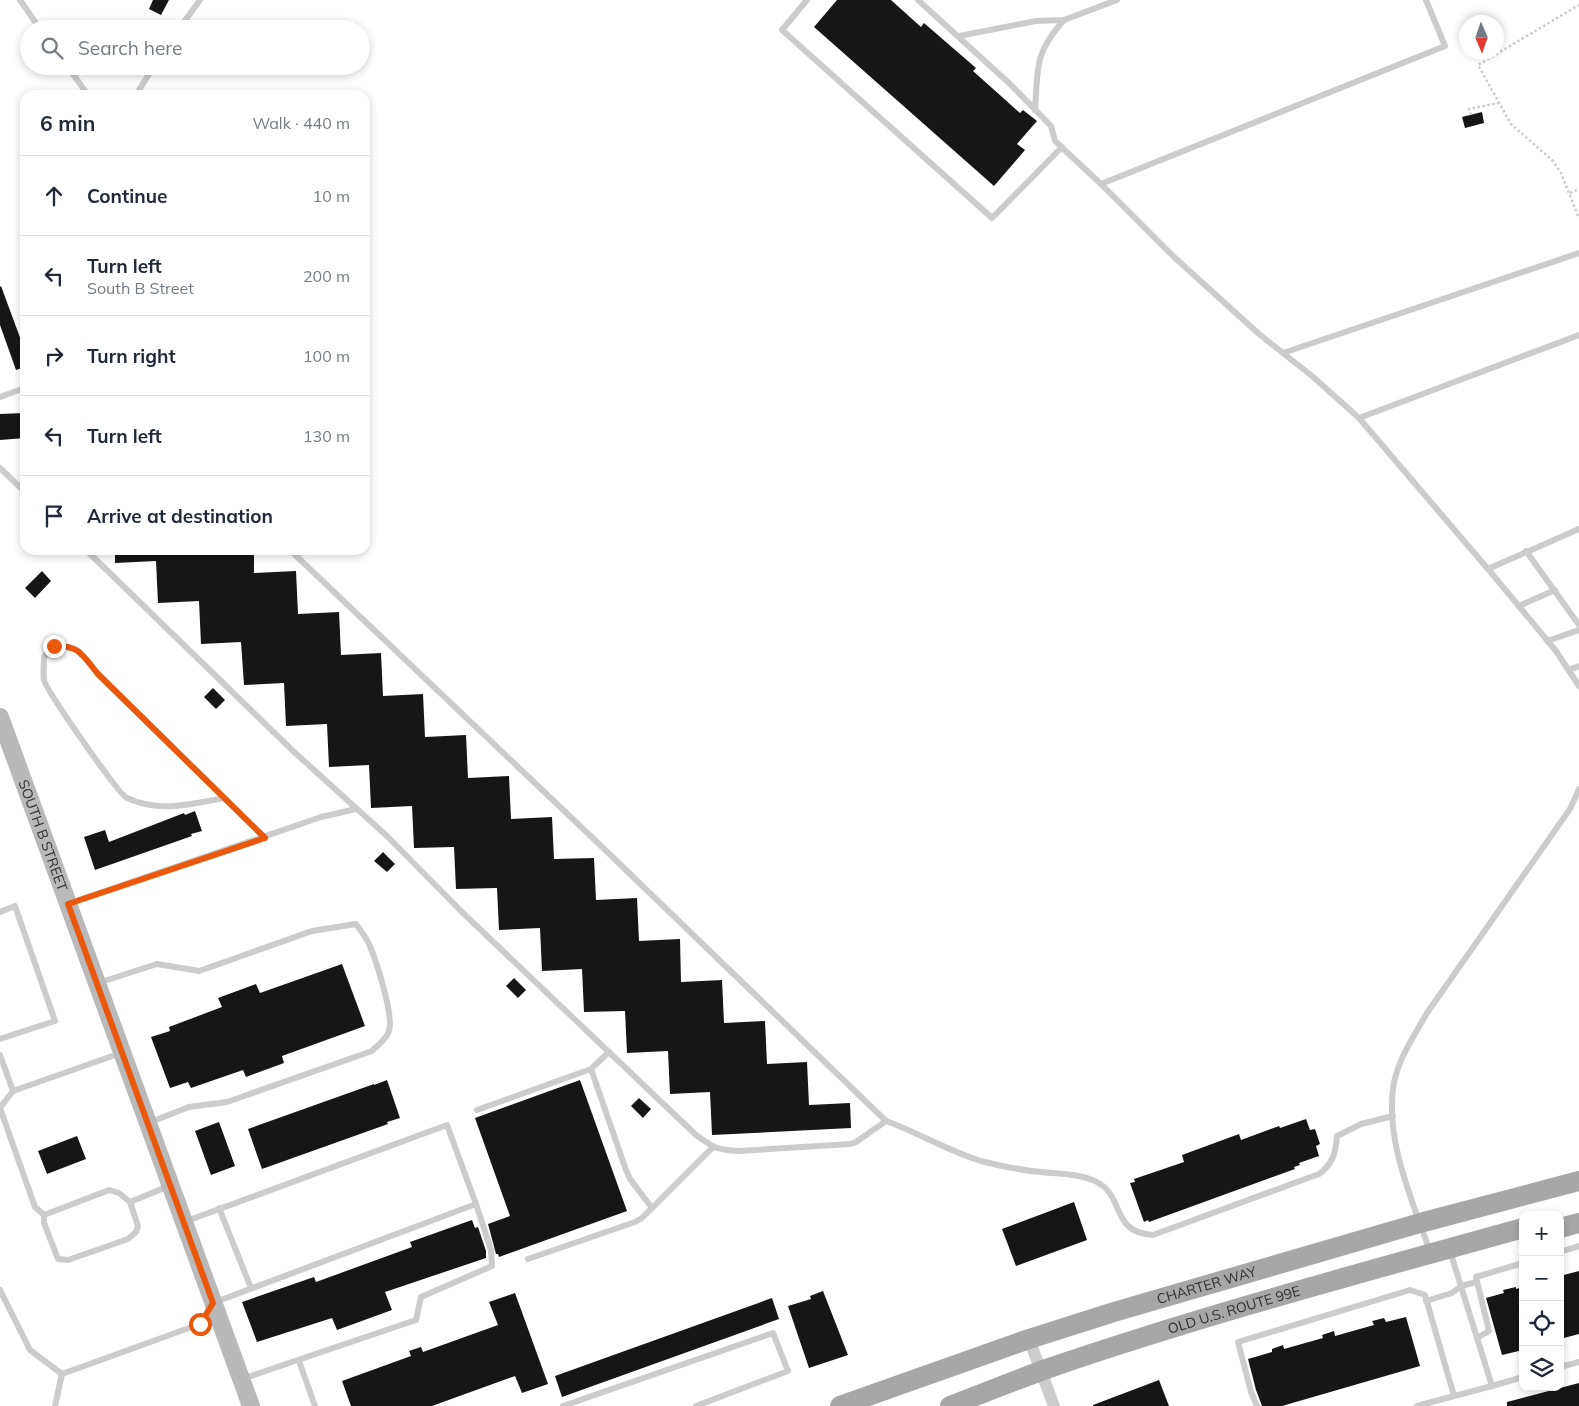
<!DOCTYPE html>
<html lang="en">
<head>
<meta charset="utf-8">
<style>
  body { margin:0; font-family:Mulish,sans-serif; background:#f6f6f7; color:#1f2937 }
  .controls { position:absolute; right:15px; bottom:15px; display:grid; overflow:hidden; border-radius:10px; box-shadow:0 2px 8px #0003 }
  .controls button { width:45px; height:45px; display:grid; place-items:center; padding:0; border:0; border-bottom:1px solid #e0e1e3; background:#fff; color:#1f2937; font:25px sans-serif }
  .compass { position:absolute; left:1459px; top:15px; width:45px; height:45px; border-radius:50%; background:#fff; box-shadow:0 2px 8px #0003; rotate:178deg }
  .stop { position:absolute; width:15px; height:15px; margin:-11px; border:4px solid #ea580c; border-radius:50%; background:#fff }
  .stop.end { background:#ea580c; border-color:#fff; box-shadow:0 1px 5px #0008 }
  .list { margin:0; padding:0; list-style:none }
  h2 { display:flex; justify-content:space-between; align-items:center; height:65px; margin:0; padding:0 20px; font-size:21px }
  h2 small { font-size:16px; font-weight:400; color:#747a83 }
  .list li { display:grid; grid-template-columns:32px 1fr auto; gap:15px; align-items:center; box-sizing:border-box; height:80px; padding:0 20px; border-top:1px solid #e0e1e3 }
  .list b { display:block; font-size:19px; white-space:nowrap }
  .list p { margin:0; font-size:16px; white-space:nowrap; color:#747a83 }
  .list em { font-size:16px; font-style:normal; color:#747a83 }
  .icon { flex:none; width:28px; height:28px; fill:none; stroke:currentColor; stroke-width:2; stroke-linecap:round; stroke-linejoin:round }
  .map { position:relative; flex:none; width:1579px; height:1406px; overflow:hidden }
  .search { position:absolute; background:#fff; box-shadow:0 2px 8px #0003; left:20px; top:20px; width:350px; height:55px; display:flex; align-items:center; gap:12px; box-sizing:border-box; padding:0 18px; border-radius:28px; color:#747a83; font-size:19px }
  .panel { position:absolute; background:#fff; box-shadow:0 2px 8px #0003; left:20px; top:90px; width:350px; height:465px; border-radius:15px }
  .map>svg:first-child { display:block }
  .building { fill:#161616 }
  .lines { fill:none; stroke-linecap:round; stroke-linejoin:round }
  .path { stroke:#ccc; stroke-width:2.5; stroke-dasharray:2.5 2.5; stroke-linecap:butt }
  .lane { stroke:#ccc; stroke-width:6 }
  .street { stroke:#ccc; stroke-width:12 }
  .secondary { stroke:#b9b9b9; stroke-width:18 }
  .primary { stroke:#a7a7a7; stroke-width:20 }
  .route { stroke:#ea580c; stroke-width:6 }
  .labels { text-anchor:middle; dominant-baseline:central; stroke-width:5; stroke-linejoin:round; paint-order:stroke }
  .street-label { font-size:14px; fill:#2f2f2f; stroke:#fff }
</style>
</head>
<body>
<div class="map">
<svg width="1579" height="1406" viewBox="0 0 1579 1406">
  <rect width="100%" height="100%" fill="#fff"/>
  <g class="building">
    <path d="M153,0H169L161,15L149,9Z"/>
    <path d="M837,0H891L921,27L924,23L976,68L973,71L1020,113L1023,110L1037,121L1017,144L1025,150L994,186L814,27Z"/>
    <path d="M1482,112L1484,123L1465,128L1462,117Z"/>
    <path d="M1,286L25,351V367L16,370L0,325V287Z"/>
    <path d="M25,413V438L0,440V414Z"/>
    <path d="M115,550H254V573L296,571L298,614L339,612L341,655L381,653L383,696L423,694L425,737L466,735L468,778L509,776L511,819L552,817L554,859L594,858L596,900L637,898L639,941L680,939L681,982L722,980L724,1023L765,1021L767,1064L807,1062L809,1105L850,1103L851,1128L712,1135L710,1092L670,1094L668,1051L627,1053L625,1011L584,1012L582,969L542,971L540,928L499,930L497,888L456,889L454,847L414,848L412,806L371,808L369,765L329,767L327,724L286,726L284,683L244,685L241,642L201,644L199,601L158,603L156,561L115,563Z"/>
    <path d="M42,571L51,581L35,598L25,588Z"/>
    <path d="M213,688L225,700L216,709L204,697Z"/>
    <path d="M195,811L202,831L191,834L192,836L95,870L84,837L105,830L109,842L184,813L185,815Z"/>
    <path d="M383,852L395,864L387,872L374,861Z"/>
    <path d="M342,964L365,1026L282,1056L284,1063L246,1077L243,1070L191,1088L188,1082L170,1088L151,1037L170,1031L169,1027L222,1007L218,998L256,984L260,993Z"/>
    <path d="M514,978L526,990L518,998L506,986Z"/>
    <path d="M387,1080L400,1118L387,1122L388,1124L262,1169L248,1129L374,1084V1085Z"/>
    <path d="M580,1080L627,1211L499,1257L498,1254H496L488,1224L510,1216L475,1118Z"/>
    <path d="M639,1098L651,1109L643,1118L631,1106Z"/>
    <path d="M1306,1119L1310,1130L1315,1129L1320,1144L1316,1146L1319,1156L1299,1163L1300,1165L1294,1167L1295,1169L1149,1222L1148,1220L1144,1222L1130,1183L1135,1182L1134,1179L1184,1162L1182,1155L1239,1134L1241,1140L1279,1126L1280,1128Z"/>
    <path d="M219,1122L235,1166L211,1175L195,1131Z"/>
    <path d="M77,1136L86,1159L47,1174L38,1151Z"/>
    <path d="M1074,1202L1087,1240L1016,1266L1002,1229Z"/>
    <path d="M472,1220L475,1228L478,1227L486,1251V1258L385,1292L392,1310L337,1330L332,1318L257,1342L242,1302L314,1277L316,1282L412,1247L410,1242Z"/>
    <path d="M1579,1271V1334L1560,1339V1276Z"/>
    <path d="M1516,1287V1289L1523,1287V1350L1502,1355L1486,1298L1504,1293L1503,1290Z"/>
    <path d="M823,1291L848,1355L809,1368L788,1306L811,1299L810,1296Z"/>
    <path d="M515,1293L548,1384L522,1393L515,1376L432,1406H351L342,1381L411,1356L409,1351L421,1347L423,1352L498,1325L489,1302Z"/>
    <path d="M772,1298L779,1319L562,1397L555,1376Z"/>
    <path d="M1406,1317L1420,1366L1282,1406H1262L1256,1390L1248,1359L1272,1352V1349L1283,1345L1284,1349L1323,1338L1322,1335L1334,1331L1335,1336L1374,1325L1372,1321L1384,1318L1386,1322Z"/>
    <path d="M1159,1380L1169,1406H1093V1405Z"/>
    <path d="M1579,1383V1406H1507V1402Z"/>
  </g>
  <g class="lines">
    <g class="path">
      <path d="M1471,115L1469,109L1499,103"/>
      <path d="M1570,193L1579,189"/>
      <path d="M1578,216L1561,173L1553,161L1511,124L1478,65L1579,5"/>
    </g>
    <g class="lane">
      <path d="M20,0L40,29"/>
      <path d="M807,0L782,30L992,218L1062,147"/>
      <path d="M918,0L1010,84L1051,126L1055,141L1101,184L1174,257L1259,334L1312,376L1359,418L1488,569L1556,651L1579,686"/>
      <path d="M179,29L200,0"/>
      <path d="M959,36L1036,21L1064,20L1117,0"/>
      <path d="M67,66L88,95"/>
      <path d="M136,95L154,66"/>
      <path d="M1035,110C1038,68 1034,53 1064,20"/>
      <path d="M1101,184L1445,46L1426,0"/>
      <path d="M1283,353L1579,253"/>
      <path d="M0,397L25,388"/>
      <path d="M1359,418L1579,335"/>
      <path d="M0,468L25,492"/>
      <path d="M86,550L292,750L388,837L462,912L696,1135C714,1148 717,1150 739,1151L850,1144L856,1142L886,1121C919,1133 948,1151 981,1161C1000,1166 1020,1170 1041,1172C1056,1174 1075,1173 1090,1179C1128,1192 1107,1232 1153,1235L1319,1174C1333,1164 1336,1152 1337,1136L1361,1124L1393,1116"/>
      <path d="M290,550L599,844L886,1121"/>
      <path d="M1526,551L1579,625"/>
      <path d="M1488,569L1579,529"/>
      <path d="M1519,606L1555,590"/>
      <path d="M1547,641L1579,630"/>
      <path d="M1569,670L1579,666"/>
      <path d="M224,798C192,804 159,813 127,798C119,795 46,690 44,680C43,673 44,664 44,657L54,646C80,645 82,655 98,674L265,838"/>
      <path d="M70,903L321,817L356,809"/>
      <path d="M0,912L15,906L55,1021L0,1039"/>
      <path d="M98,983L157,964L199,971L312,931L356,924C360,930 366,937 369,944C376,960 394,1015 389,1031C387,1039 378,1045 372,1051L227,1102L189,1107L148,1123"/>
      <path d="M0,1055L13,1091L121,1053"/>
      <path d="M591,1069L626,1170L630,1179L652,1208"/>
      <path d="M13,1091L0,1108L35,1207L44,1215"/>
      <path d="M477,1110L591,1069L609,1052"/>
      <path d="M130,1202L138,1226L136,1232L128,1239L68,1260L58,1259L44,1223V1215L109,1190L119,1193L130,1202L169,1186"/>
      <path d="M219,1208L251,1288"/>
      <path d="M184,1222L447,1125L476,1204L491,1250L492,1266L421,1297L416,1320L242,1379"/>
      <path d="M1430,1252C1413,1201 1386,1144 1393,1089C1396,1062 1414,1036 1427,1013L1570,809L1579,789"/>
      <path d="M1560,1252L1579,1246"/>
      <path d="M528,1259L635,1222L642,1218L713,1147"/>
      <path d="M0,1290L30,1350L62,1374"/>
      <path d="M1426,1301L1452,1293L1461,1286L1477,1282"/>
      <path d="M1477,1338L1489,1331L1476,1277L1523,1263"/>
      <path d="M299,1361L315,1406"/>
      <path d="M1560,1367L1579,1362"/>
      <path d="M1492,1386L1523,1377"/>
      <path d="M55,1406L62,1374L200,1324L213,1303L476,1204"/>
      <path d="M563,1406L773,1333L788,1371L696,1406"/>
      <path d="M1257,1406L1251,1392L1238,1342L1410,1290L1425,1295L1454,1396"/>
      <path d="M1417,1406L1492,1386L1450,1251"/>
    </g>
    <path class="street" d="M1029,1339L1054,1406"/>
    <path class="secondary" id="s1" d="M0,717L251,1406"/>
    <g class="primary">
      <path d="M1560,1228L1579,1223"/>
      <path id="s2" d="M840,1406L1029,1339L1114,1312L1420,1223L1579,1181"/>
      <path id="s3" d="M950,1406C984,1393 1018,1379 1052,1367C1207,1314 1365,1272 1523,1228"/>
    </g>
  </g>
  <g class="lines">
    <path class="route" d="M54,646C80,645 82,655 98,674L265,838L68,904L213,1303L200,1324"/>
  </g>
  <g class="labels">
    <g class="street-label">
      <text stroke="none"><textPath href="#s1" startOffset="126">SOUTH B STREET</textPath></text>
      <text stroke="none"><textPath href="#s2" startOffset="386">CHARTER WAY</textPath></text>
      <text stroke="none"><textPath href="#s3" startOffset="300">OLD U.S. ROUTE 99E</textPath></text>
    </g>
  </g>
</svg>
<div class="controls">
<button>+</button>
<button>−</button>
<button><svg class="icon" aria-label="locate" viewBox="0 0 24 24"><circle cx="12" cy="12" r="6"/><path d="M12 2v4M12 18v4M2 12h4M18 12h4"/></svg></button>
<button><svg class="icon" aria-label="layers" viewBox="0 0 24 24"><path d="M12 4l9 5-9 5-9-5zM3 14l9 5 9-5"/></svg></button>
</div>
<svg class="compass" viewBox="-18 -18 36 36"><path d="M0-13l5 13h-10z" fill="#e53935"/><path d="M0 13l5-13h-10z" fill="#747a83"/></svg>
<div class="stop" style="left:200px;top:1324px"></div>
<div class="stop end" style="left:54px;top:646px"></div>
<div class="search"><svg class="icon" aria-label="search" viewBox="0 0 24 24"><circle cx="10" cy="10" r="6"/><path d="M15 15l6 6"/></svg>Search here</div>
<section class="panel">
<h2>6 min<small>Walk · 440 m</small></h2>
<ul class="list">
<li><svg class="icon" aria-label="ahead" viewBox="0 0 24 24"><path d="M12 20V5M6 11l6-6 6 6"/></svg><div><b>Continue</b></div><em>10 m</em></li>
<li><svg class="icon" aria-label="left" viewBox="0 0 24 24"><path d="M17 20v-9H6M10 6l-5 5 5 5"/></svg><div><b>Turn left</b><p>South B Street</p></div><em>200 m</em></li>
<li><svg class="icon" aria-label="right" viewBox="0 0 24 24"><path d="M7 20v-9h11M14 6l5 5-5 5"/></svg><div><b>Turn right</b></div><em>100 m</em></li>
<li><svg class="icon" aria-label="left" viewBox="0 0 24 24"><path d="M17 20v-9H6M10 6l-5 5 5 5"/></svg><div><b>Turn left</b></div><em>130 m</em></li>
<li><svg class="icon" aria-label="arrive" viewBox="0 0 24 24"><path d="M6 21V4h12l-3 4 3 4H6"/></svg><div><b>Arrive at destination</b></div></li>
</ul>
</section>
</div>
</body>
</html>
